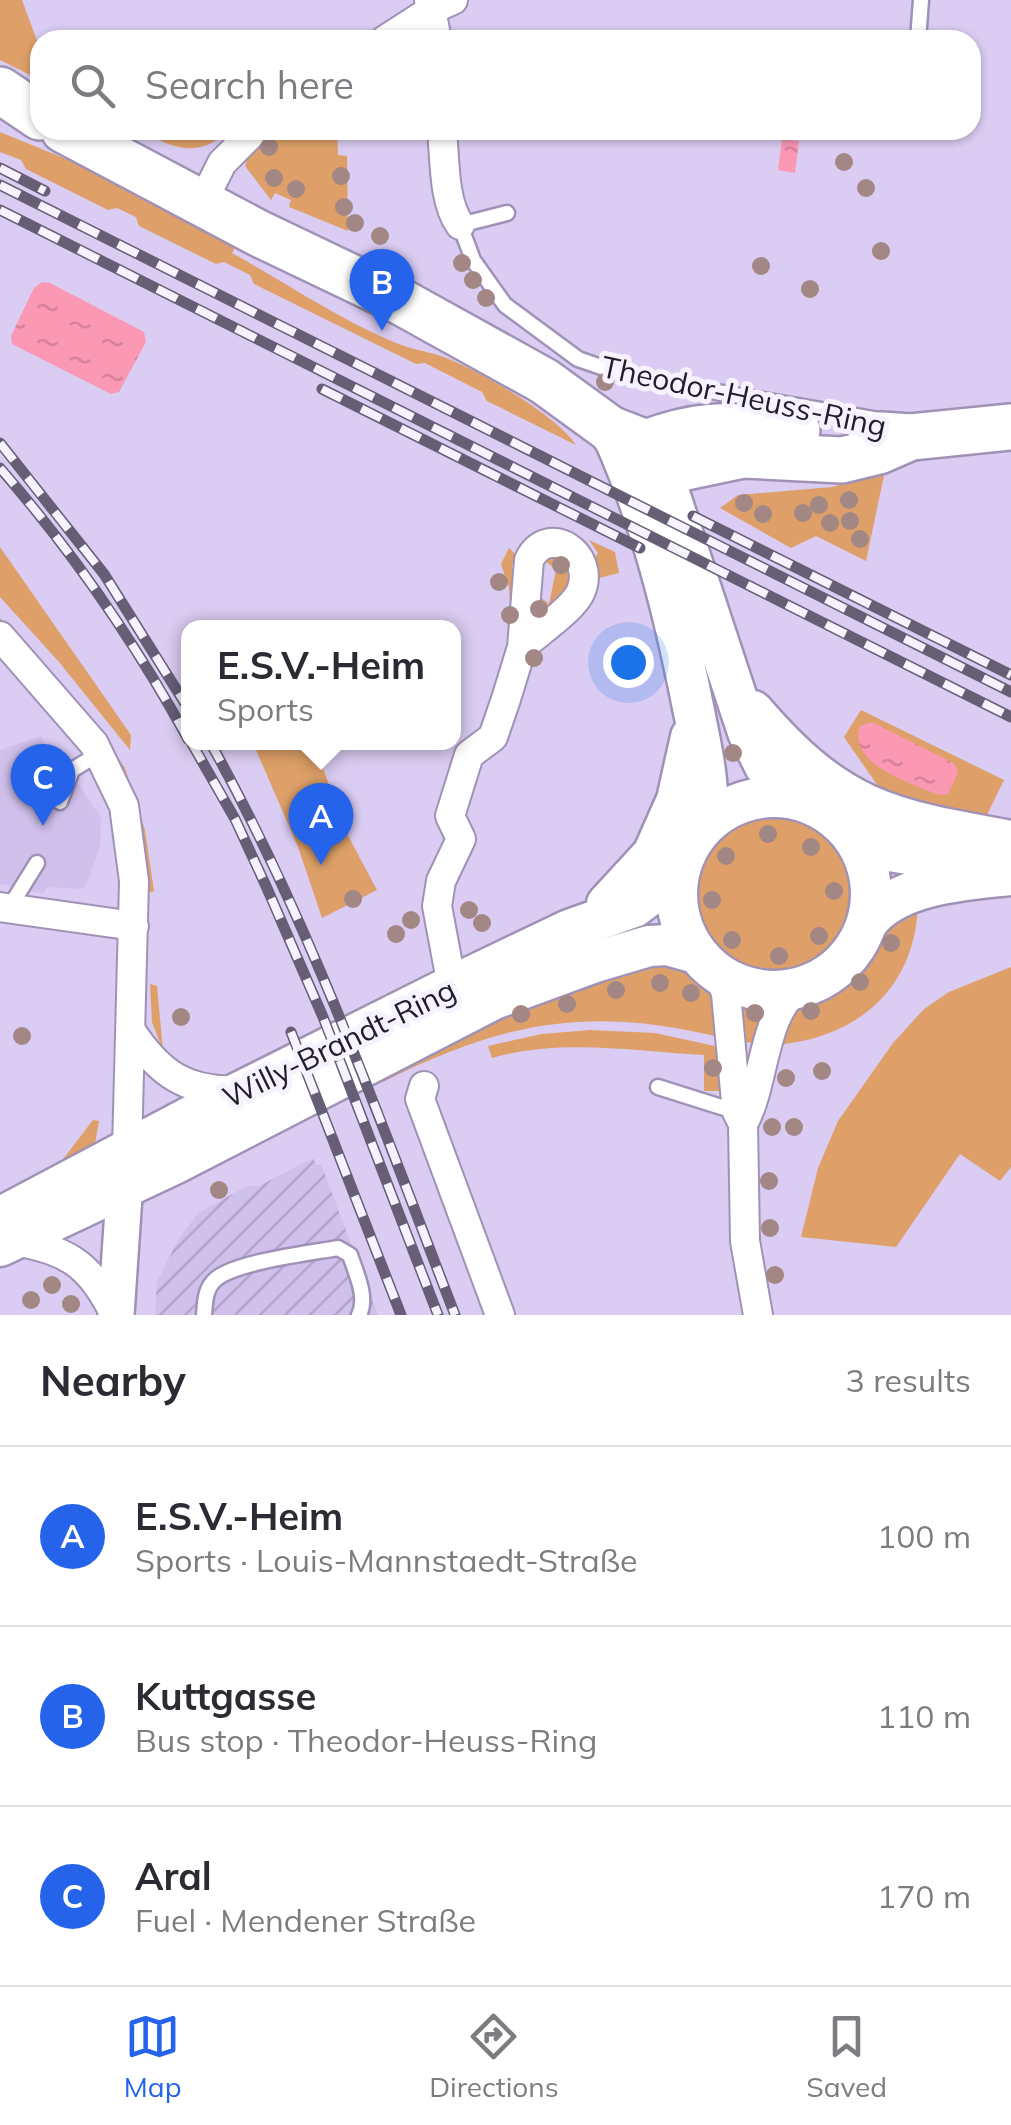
<!DOCTYPE html>
<html lang="en">
<head>
<meta charset="utf-8">
<style>
  body { margin:0; font-family:Mulish,sans-serif; background:#f2f2f3; color:#2b2b33 }
  .you { position:absolute; left:628px; top:662px; width:35px; height:35px; margin:-25px; border:8px solid #fff; border-radius:50%; background:#1a73e8; box-shadow:0 0 0 15px #1a73e833 }
  .badge { display:grid; place-items:center; width:65px; height:65px; border-radius:50%; background:#2563eb; color:#fff; font-size:32px; font-weight:700 }
  .pin { position:absolute; translate:-50% -82px; filter:drop-shadow(0 2px 5px #0008) }
  .pin::after { content:''; position:absolute; top:52px; width:35px; height:30px; background:inherit; clip-path:polygon(0 0,100% 0,50% 100%) }
  .popup { position:absolute; left:181px; top:620px; width:280px; height:130px; box-sizing:border-box; display:grid; place-content:center; border-radius:20px; background:#fff; filter:drop-shadow(0 2px 8px #0005); font-size:32px; white-space:nowrap; color:#7c7c81 }
  .popup b { font-size:38px; color:#2b2b33 }
  .popup::after { content:''; position:absolute; left:50%; top:100%; margin-left:-20px; border:20px solid transparent; border-top-color:#fff }
  .list { margin:0; padding:0; list-style:none }
  h2 { display:flex; justify-content:space-between; align-items:center; height:130px; margin:0; padding:0 40px; font-size:42px }
  h2 small { font-size:32px; font-weight:400; color:#7c7c81 }
  .list li { display:grid; grid-template-columns:65px 1fr auto; gap:30px; align-items:center; box-sizing:border-box; height:180px; padding:0 40px; border-top:2px solid #e1e1e2 }
  .list b { display:block; font-size:38px; white-space:nowrap }
  .list p { margin:0; font-size:32px; white-space:nowrap; color:#7c7c81 }
  .list em { font-size:32px; font-style:normal; color:#7c7c81 }
  .icon { flex:none; width:55px; height:55px; fill:none; stroke:currentColor; stroke-width:2; stroke-linecap:round; stroke-linejoin:round }
  .map { position:relative; flex:none; width:1011px; height:1315px; overflow:hidden }
  .search { position:absolute; background:#fff; box-shadow:0 2px 8px #0004; left:30px; right:30px; top:30px; height:110px; display:flex; align-items:center; gap:25px; box-sizing:border-box; padding:0 35px; border-radius:30px; color:#7c7c81; font-size:38px }
  .sheet { height:670px; background:#fff }
  nav { display:flex; justify-content:space-around; align-items:center; box-sizing:border-box; height:140px; border-top:2px solid #e1e1e2; background:#fff; font-size:28px; color:#7c7c81 }
  nav a { display:grid; justify-items:center; gap:5px }
  nav .on { color:#2563eb }
  .map>svg:first-child { display:block }
  .built { fill:#d0c0ec }
  .industrial { fill:url(#industrial-furrows) }
  .green { fill:#dea068 }
  .water { fill:url(#water-ripples) }
  .lines { fill:none; stroke-linecap:round; stroke-linejoin:round }
  .service-casing { stroke:#a092b7; stroke-width:19 }
  .minor-casing { stroke:#a092b7; stroke-width:32 }
  .tertiary-casing { stroke:#a092b7; stroke-width:40 }
  .secondary-casing { stroke:#a092b7; stroke-width:45 }
  .primary-casing { stroke:#a092b7; stroke-width:50 }
  .service { stroke:#fff; stroke-width:14 }
  .minor { stroke:#fff; stroke-width:28 }
  .tertiary { stroke:#fff; stroke-width:35 }
  .secondary { stroke:#fff; stroke-width:40 }
  .primary { stroke:#fff; stroke-width:45 }
  .rail-casing { stroke:#665e75; stroke-width:11 }
  .rail { stroke:#f6f2fe; stroke-width:8; stroke-dasharray:22; stroke-linecap:butt }
  .tree { fill:#a28784 }
  .labels { text-anchor:middle; dominant-baseline:central; stroke-width:10; stroke-linejoin:round; paint-order:stroke }
  .street-label { font-size:30px; fill:#211c2a; stroke:#f6f2fe }
</style>
</head>
<body>
<div class="map">
<svg width="1011" height="1315" viewBox="0 0 1011 1315">
  <defs>
    <pattern id="industrial-furrows" width="10" height="10" patternUnits="userSpaceOnUse" patternTransform="scale(2.5)"><rect width="10" height="10" fill="#d0c0ec"/><path d="M-1 1l2-2M0 10L10 0M9 11l2-2" fill="none" stroke="#b2a4cb"/></pattern>
    <pattern id="water-ripples" width="26" height="14" patternUnits="userSpaceOnUse" patternTransform="scale(2.5)"><rect width="26" height="14" fill="#fb98b4"/><path d="M2 4q2-2 4 0t4 0M15 11q2-2 4 0t4 0" fill="none" stroke="#d7829b"/></pattern>
  </defs>
  <rect width="100%" height="100%" fill="#daccf2"/>
  <path class="built" d="M41,736L49,756L57,752L101,818L100,846L87,882L85,887L76,889L51,887L46,888L44,893L12,890V886L0,884V750Z"/>
  <path class="industrial" d="M313,1158L316,1165L321,1164L378,1315H155L157,1282L178,1240L198,1213L247,1186H259Z"/>
  <g class="green">
    <path d="M0,0H22L40,49V80L0,60Z"/>
    <path d="M137,130H165L181,139L211,130H230C196,160 175,148 137,130Z"/>
    <path d="M278,130H337L338,155L347,156L348,231L289,207L291,200L275,193L271,200L245,166L248,156Z"/>
    <path d="M0,132L115,179L238,242L232,253C286,283 338,319 396,343C410,349 426,351 441,356C475,368 557,415 576,445L487,401L482,392L425,363L416,364L254,284L250,275L224,262L216,264L139,226L136,217L117,208L108,210L26,169L21,160L0,152Z"/>
    <path d="M885,471L866,561L816,536L791,548L720,508L738,495L832,487Z"/>
    <path d="M589,540L615,552L619,573L595,579L594,559L598,553Z"/>
    <path d="M0,547L131,735L130,750L59,662L0,597Z"/>
    <path d="M509,548L515,554L512,566L514,609L510,608L509,588L501,564Z"/>
    <path d="M555,554L571,566L569,590L537,619L534,592L549,604L556,570L544,560Z"/>
    <path d="M0,618L108,743L125,768L145,830L154,891L149,893L139,815L120,763L0,623Z"/>
    <path d="M861,710L1004,780L985,819L930,807L880,789L844,737Z"/>
    <path d="M253,743H314L346,832L377,890L322,918L298,847Z"/>
    <circle cx="773" cy="892" r="79"/>
    <path d="M918,903C916,988 858,1038 776,1045C789,997 820,1001 852,970C864,959 869,944 880,932C889,920 906,912 918,903Z"/>
    <path d="M669,964C716,974 716,996 723,1038C590,1005 505,1021 383,1082L381,1077L475,1027L598,980Z"/>
    <path d="M1011,967V1167L1000,1181L960,1154L896,1247L801,1237L818,1168L838,1121L893,1043L924,1009L949,992Z"/>
    <path d="M150,984L157,986L163,1051L152,1022Z"/>
    <path d="M737,999L769,1007L760,1044L738,1041Z"/>
    <path d="M590,1030L655,1033L724,1048L725,1091H704V1055C633,1051 561,1038 492,1058L488,1046L542,1034Z"/>
    <path d="M93,1120L99,1121L94,1149L54,1171Z"/>
  </g>
  <g class="water">
    <path d="M782,139L799,141L795,173L778,170Z"/>
    <path d="M42,282L50,283L144,332L146,342L119,392L111,394L12,344L11,336L34,288Z"/>
    <path d="M872,722L955,764L958,772L948,794L939,795C913,784 846,764 860,726Z"/>
  </g>
  <g class="lines">
    <defs>
      <g id="service">
        <path d="M918,40L921,0"/>
        <path d="M507,213L460,225L473,260L505,305L578,359L630,377L885,421"/>
        <path d="M60,802L72,770L100,753"/>
        <path d="M9,908L37,863"/>
        <path d="M658,1087L737,1112"/>
        <path d="M204,1315C205,1302 205,1288 216,1279C235,1262 310,1253 338,1248L350,1255C356,1273 368,1298 359,1315"/>
      </g>
      <g id="minor">
        <path d="M429,0L437,40"/>
        <path d="M385,40L433,9L453,0"/>
        <path d="M442,130C445,159 443,201 460,225"/>
        <path d="M202,203L222,163L255,130"/>
        <path d="M0,636L94,744L124,806L134,881L127,1150"/>
        <path d="M0,907L134,926"/>
        <path d="M720,975L726,994L737,1112L743,1124"/>
        <path d="M452,986L437,906L441,881L461,839L450,816L469,755L493,737L506,699L522,647L529,560C548,522 596,554 581,591C574,609 537,633 522,647"/>
        <path d="M131,1031C159,1073 186,1093 239,1090"/>
        <path d="M424,1086L420,1099L500,1315"/>
        <path d="M11,1240C68,1251 89,1262 115,1315"/>
        <path d="M758,1315L745,1241L743,1124C765,1086 762,1013 799,988"/>
      </g>
      <path id="tertiary" d="M116,1315L126,1166"/>
      <g id="secondary">
        <path d="M614,437C651,520 674,612 692,702C700,742 710,782 707,823"/>
        <path d="M647,444L662,472L748,732L765,766L786,797"/>
        <path d="M753,711C838,810 887,819 1011,841"/>
        <circle cx="774" cy="894" r="97"/>
        <path d="M859,846L908,854L977,850"/>
        <path d="M607,904L653,854L677,800L691,737"/>
        <path d="M867,923C895,884 967,879 1011,875"/>
        <path d="M5,1215L192,1116L452,986L569,930L634,907L678,874"/>
        <path d="M0,1246L174,1164L494,999L595,962L649,946L667,945L696,953"/>
      </g>
      <g id="primary">
        <path d="M0,90L40,117"/>
        <path d="M64,130L258,233L396,299L544,381L610,429L638,464L662,472L743,455L842,460L879,451L911,437"/>
        <path d="M610,429L646,443C706,420 735,427 797,430"/>
        <path d="M881,435L911,437L1011,427"/>
      </g>
    </defs>
    <use href="#service" class="service-casing"/>
    <use href="#minor" class="minor-casing"/>
    <use href="#tertiary" class="tertiary-casing"/>
    <use href="#secondary" class="secondary-casing"/>
    <use href="#primary" class="primary-casing"/>
    <use href="#service" class="service"/>
    <use href="#minor" class="minor"/>
    <use href="#tertiary" class="tertiary"/>
    <use href="#secondary" class="secondary"/>
    <use href="#primary" class="primary"/>
    <defs>
      <g id="rail">
        <path d="M0,168L45,191"/>
        <path d="M0,185L1011,692"/>
        <path d="M0,210L1011,717"/>
        <path d="M322,389L640,548"/>
        <path d="M0,443L104,574L188,708"/>
        <path d="M0,468C72,551 135,642 188,739"/>
        <path d="M693,516L1011,675"/>
        <path d="M191,742L235,819L266,886L323,1017L438,1315"/>
        <path d="M210,742C311,924 380,1121 455,1315"/>
        <path d="M291,1032L401,1315"/>
      </g>
    </defs>
    <use href="#rail" class="rail-casing"/>
    <use href="#rail" class="rail"/>
  </g>
  <g class="tree">
    <circle cx="269" cy="147" r="9"/>
    <circle cx="844" cy="162" r="9"/>
    <circle cx="341" cy="176" r="9"/>
    <circle cx="274" cy="178" r="9"/>
    <circle cx="866" cy="188" r="9"/>
    <circle cx="296" cy="189" r="9"/>
    <circle cx="344" cy="207" r="9"/>
    <circle cx="355" cy="223" r="9"/>
    <circle cx="380" cy="236" r="9"/>
    <circle cx="881" cy="251" r="9"/>
    <circle cx="462" cy="263" r="9"/>
    <circle cx="761" cy="266" r="9"/>
    <circle cx="473" cy="280" r="9"/>
    <circle cx="810" cy="289" r="9"/>
    <circle cx="486" cy="298" r="9"/>
    <circle cx="605" cy="382" r="9"/>
    <circle cx="849" cy="500" r="9"/>
    <circle cx="744" cy="503" r="9"/>
    <circle cx="819" cy="505" r="9"/>
    <circle cx="803" cy="513" r="9"/>
    <circle cx="763" cy="514" r="9"/>
    <circle cx="850" cy="521" r="9"/>
    <circle cx="830" cy="523" r="9"/>
    <circle cx="860" cy="539" r="9"/>
    <circle cx="561" cy="565" r="9"/>
    <circle cx="499" cy="582" r="9"/>
    <circle cx="539" cy="609" r="9"/>
    <circle cx="510" cy="615" r="9"/>
    <circle cx="534" cy="658" r="9"/>
    <circle cx="733" cy="753" r="9"/>
    <circle cx="768" cy="834" r="9"/>
    <circle cx="811" cy="847" r="9"/>
    <circle cx="726" cy="856" r="9"/>
    <circle cx="834" cy="891" r="9"/>
    <circle cx="353" cy="899" r="9"/>
    <circle cx="712" cy="900" r="9"/>
    <circle cx="469" cy="910" r="9"/>
    <circle cx="411" cy="920" r="9"/>
    <circle cx="482" cy="923" r="9"/>
    <circle cx="396" cy="934" r="9"/>
    <circle cx="819" cy="936" r="9"/>
    <circle cx="732" cy="940" r="9"/>
    <circle cx="891" cy="943" r="9"/>
    <circle cx="779" cy="956" r="9"/>
    <circle cx="860" cy="982" r="9"/>
    <circle cx="660" cy="983" r="9"/>
    <circle cx="616" cy="990" r="9"/>
    <circle cx="691" cy="993" r="9"/>
    <circle cx="567" cy="1004" r="9"/>
    <circle cx="811" cy="1011" r="9"/>
    <circle cx="755" cy="1013" r="9"/>
    <circle cx="521" cy="1014" r="9"/>
    <circle cx="181" cy="1017" r="9"/>
    <circle cx="22" cy="1036" r="9"/>
    <circle cx="713" cy="1068" r="9"/>
    <circle cx="822" cy="1071" r="9"/>
    <circle cx="786" cy="1078" r="9"/>
    <circle cx="772" cy="1127" r="9"/>
    <circle cx="794" cy="1127" r="9"/>
    <circle cx="769" cy="1181" r="9"/>
    <circle cx="219" cy="1190" r="9"/>
    <circle cx="770" cy="1228" r="9"/>
    <circle cx="775" cy="1275" r="9"/>
    <circle cx="52" cy="1285" r="9"/>
    <circle cx="31" cy="1300" r="9"/>
    <circle cx="71" cy="1304" r="9"/>
  </g>
  <g class="labels">
    <g class="street-label">
      <text transform="translate(744 396) rotate(12)">Theodor-Heuss-Ring</text>
      <text transform="translate(339 1043) rotate(-26)">Willy-Brandt-Ring</text>
    </g>
  </g>
</svg>
<div class="you"></div>
<div class="pin badge" style="left:321px;top:865px">A</div>
<div class="popup"><b>E.S.V.-Heim</b>Sports</div>
<div class="pin badge" style="left:382px;top:331px">B</div>
<div class="pin badge" style="left:43px;top:826px">C</div>
<div class="search"><svg class="icon" aria-label="search" viewBox="0 0 24 24"><circle cx="10" cy="10" r="6"/><path d="M15 15l6 6"/></svg>Search here</div>
</div>
<section class="sheet">
<h2>Nearby<small>3 results</small></h2>
<ul class="list">
<li><span class="badge">A</span><div><b>E.S.V.-Heim</b><p>Sports · Louis-Mannstaedt-Straße</p></div><em>100 m</em></li>
<li><span class="badge">B</span><div><b>Kuttgasse</b><p>Bus stop · Theodor-Heuss-Ring</p></div><em>110 m</em></li>
<li><span class="badge">C</span><div><b>Aral</b><p>Fuel · Mendener Straße</p></div><em>170 m</em></li>
</ul>
</section>
<nav>
<a class="on"><svg class="icon" aria-label="map" viewBox="0 0 24 24"><path d="M3 6l6-2 6 2 6-2v14l-6 2-6-2-6 2zM9 4v14M15 6v14"/></svg>Map</a>
<a><svg class="icon" aria-label="directions" viewBox="0 0 24 24"><path d="M12 3l9 9-9 9-9-9zM9 14v-3h6M13 9l2 2-2 2"/></svg>Directions</a>
<a><svg class="icon" aria-label="saved" viewBox="0 0 24 24"><path d="M7 4h10v16l-5-4-5 4z"/></svg>Saved</a>
</nav>
</body>
</html>
